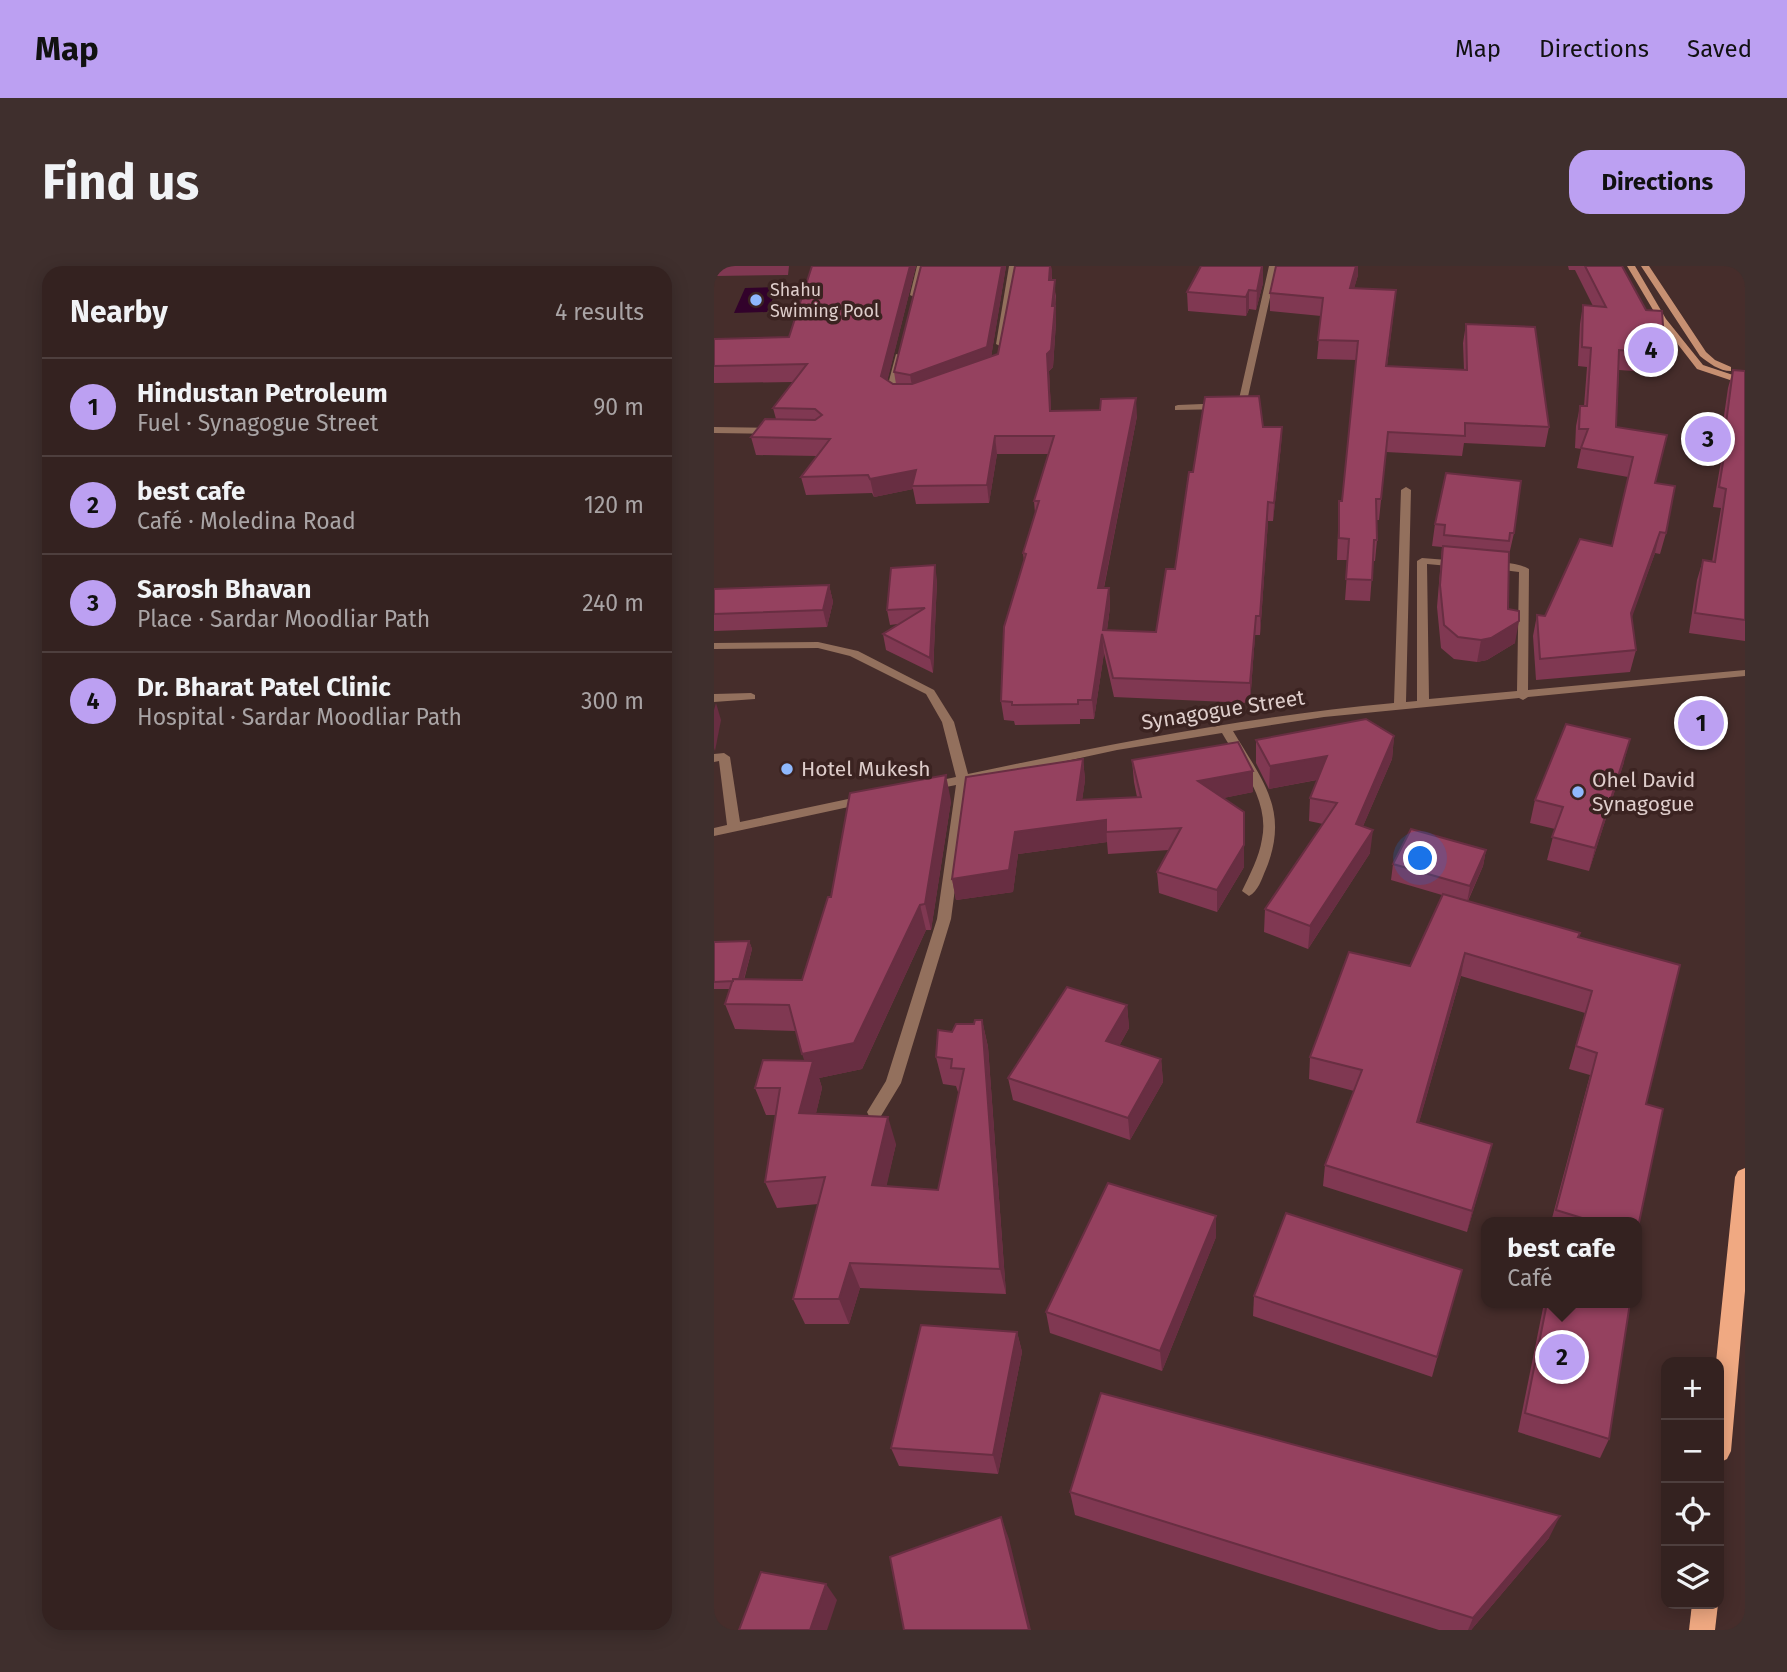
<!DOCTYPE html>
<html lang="en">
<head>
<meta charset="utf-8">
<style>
  body { margin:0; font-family:"Fira Sans",sans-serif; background:#3f2f2d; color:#f1f3f6 }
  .controls { position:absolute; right:21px; bottom:21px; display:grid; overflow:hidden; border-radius:14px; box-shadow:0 4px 18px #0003 }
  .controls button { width:63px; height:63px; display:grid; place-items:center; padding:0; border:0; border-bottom:2px solid #4e3f3e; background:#342220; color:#f1f3f6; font:35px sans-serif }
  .you { position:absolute; left:707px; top:593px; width:24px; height:24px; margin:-18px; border:5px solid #fff; border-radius:50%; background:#1a73e8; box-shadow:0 0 0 10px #1a73e833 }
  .badge { display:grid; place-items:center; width:46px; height:46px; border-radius:50%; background:#bca0f2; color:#111; font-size:23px; font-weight:700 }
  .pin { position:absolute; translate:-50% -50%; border:4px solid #fff; box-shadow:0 2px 7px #0006 }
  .popup { position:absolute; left:767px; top:951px; width:161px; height:91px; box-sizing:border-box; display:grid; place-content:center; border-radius:14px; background:#342220; filter:drop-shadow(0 2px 5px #0005); font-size:23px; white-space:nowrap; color:#a9a4a5 }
  .popup b { font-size:26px; color:#f1f3f6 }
  .popup::after { content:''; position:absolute; left:50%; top:100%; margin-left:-14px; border:14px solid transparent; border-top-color:#342220 }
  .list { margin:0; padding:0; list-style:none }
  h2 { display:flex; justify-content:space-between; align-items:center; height:91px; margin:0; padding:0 28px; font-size:30px }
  h2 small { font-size:23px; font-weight:400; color:#a9a4a5 }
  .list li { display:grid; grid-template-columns:46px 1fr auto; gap:21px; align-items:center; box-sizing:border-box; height:98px; padding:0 28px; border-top:2px solid #4e3f3e }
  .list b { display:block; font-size:26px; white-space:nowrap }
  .list p { margin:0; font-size:23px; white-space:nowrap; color:#a9a4a5 }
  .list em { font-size:23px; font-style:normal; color:#a9a4a5 }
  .icon { flex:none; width:38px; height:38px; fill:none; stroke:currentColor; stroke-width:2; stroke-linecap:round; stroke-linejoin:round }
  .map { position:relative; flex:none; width:1031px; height:1364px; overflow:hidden; border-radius:21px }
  header { display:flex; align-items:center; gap:42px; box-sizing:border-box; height:98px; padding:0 35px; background:#bca0f2; color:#111 }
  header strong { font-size:33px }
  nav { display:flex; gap:38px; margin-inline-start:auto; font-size:24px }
  .intro { display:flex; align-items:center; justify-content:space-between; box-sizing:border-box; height:168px; padding:0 42px }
  h1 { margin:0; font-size:49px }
  .button { padding:18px 32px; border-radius:21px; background:#bca0f2; color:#111; font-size:24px; font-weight:700 }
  main { display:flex; gap:42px; padding:0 42px }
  aside { flex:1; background:#342220; border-radius:21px; box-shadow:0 4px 18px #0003 }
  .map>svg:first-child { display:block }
  .water { fill:#32022b }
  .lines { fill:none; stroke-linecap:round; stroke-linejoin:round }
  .street { fill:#93705d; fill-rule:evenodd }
  .secondary { fill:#c79072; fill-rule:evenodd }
  .primary { fill:#f0a982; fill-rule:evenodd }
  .wall { fill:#803852 }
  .shaded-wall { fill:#682e42 }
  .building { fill:#95415f; stroke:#682e42; stroke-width:2 }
  .poi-dot { fill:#8fb8fd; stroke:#3b2321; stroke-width:2.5 }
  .labels { text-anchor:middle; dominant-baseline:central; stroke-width:7; stroke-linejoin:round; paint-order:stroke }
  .far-poi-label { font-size:18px; fill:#decdcb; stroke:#3b2321; text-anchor:start }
  .street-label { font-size:21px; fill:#decdcb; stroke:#3b2321 }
  .poi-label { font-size:21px; fill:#decdcb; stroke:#3b2321; text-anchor:start }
</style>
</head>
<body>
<header>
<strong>Map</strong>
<nav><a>Map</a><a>Directions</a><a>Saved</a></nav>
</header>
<div class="intro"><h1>Find us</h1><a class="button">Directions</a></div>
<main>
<aside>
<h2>Nearby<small>4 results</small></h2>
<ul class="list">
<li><span class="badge">1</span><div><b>Hindustan Petroleum</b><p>Fuel · Synagogue Street</p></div><em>90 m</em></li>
<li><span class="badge">2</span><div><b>best cafe</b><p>Café · Moledina Road</p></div><em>120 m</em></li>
<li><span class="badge">3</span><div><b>Sarosh Bhavan</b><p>Place · Sardar Moodliar Path</p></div><em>240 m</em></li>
<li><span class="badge">4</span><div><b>Dr. Bharat Patel Clinic</b><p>Hospital · Sardar Moodliar Path</p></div><em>300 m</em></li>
</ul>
</aside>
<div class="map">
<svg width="1031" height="1364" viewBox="0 0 1031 1364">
  <rect width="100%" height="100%" fill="#462d2b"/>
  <path class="water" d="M64,21L53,46L20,47L31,22Z"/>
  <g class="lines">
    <g class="street">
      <path d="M203,0H211L204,29L200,31L196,29Z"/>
      <path d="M295,0H303L290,78L286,80L282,78Z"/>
      <path d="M555,0H563L533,135L514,143L461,144V140L464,139L513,137L525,133Z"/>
      <path d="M182,88L189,90L181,125L187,131L183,134L172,126Z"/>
      <path d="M0,161L58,162L63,165L58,168L0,167Z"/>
      <path d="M692,221L697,224L692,436L703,435V295L708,292L746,295L751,298L746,301L713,298L715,433L803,425L805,306L773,302L772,300C781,294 806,297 815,303L814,424L1031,404V410L814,431L809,434L805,432L610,451L519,465C548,514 576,544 552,603C548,612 544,626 535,630L528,625C536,608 545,592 548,573C556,535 526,498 508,467L403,484L255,516L237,653L187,817L167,850L161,852L155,850L153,846L172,815L223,653L242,519L217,524L211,520L213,517L242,511L228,456L212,428L136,390L104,382L0,383V377L104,376L144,385L220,424L240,456L254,508C395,478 536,450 680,437L687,224Z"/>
      <path d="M37,427L41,429V433L0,436V428Z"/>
      <path d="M10,487L16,491L26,556L153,529L159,533L153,537L0,570V562L13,559L5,495L0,496V488Z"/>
    </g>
    <g class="secondary">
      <path d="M913,0H921L952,53L989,99L1031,113V119L983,103L945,54Z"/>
      <path d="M927,0H935L992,86L1001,94L1017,101V105C1005,105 995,97 986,90Z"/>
    </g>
    <g class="primary">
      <path d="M1031,902V1025L1017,1185L1013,1193L1005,1197V1096H1002L1021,911L1024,905Z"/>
      <path d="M978,1338H1004L1001,1364H975Z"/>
    </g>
  </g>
  <g class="wall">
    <path d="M0,0H75L74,9L1,10L0,13Z"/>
    <path d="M202,0L173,115L179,118H182L180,106L207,0H292L277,91L284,88L301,0H337L338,14L342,30L341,42L342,56L339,101L335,105L337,145L423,150L390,322H395L396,341L393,364L442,366L461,303L479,206L549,161H568L567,179L559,255H554L546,369H541L536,437L400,431L390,387L380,453H366V458L301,459L300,455L290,454L287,435L310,295L309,287L321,247L320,235L335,188H283L275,237L202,238L199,223L160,231L158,227L92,229L87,211L103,190L42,189L37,171L62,153L59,142L79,116L0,117V73L75,71Z"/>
    <path d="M549,0V17L542,44L535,43L532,50L474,45L473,26Z"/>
    <path d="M562,0H644V9L640,22L680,43L673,100L750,104L749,77L752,58L835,161L831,181L750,177L748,190L672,186L665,254H663V274L661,295H659L656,335L631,334L634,294H623L625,235H628L643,94L603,93L607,50L556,45V27Z"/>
    <path d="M854,0H908L951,88L947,107L905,104L902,161L941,217L952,267L946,288L941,287L917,352L922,384L916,406L822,414L819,370L823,349L831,350L898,280L914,211L863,202L867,183L861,182L862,160L866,140H870L873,101L864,100L866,58L869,39L879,40L861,4H855Z"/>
    <path d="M1019,104L1031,105V375L975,367L983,314L989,294L998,296L1007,242L999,241L1009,184H1005L1014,122Z"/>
    <path d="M721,258L800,267L795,289L794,343L801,377L773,394L763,396L740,393L727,382L723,341L728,281L718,280Z"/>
    <path d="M223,314L219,407L172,384L169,368L184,358L176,359L173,344Z"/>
    <path d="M115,319L119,336L113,361L0,365V323Z"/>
    <path d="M680,470L678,493L649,560L656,587L594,683L550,666L551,643L609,558L595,555L596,532L603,514L555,523L542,497V474Z"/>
    <path d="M369,493L371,514L368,534L423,531L420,516L418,494L539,526L509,532L530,601L503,646L445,627L443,606L455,584L394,588L393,576L304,588L299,626L242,634L238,613Z"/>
    <path d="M910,496L875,605L833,594L841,563L816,557L821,534Z"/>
    <path d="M237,535L217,664H212L148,803L105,812L108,822L102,847L182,878L172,920L224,924L245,829L242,820L229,818L222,791L238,766L268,754L274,781L292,1028L146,1022L135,1058H91L79,1033L104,938L63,942L51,916L62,849H52L41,822L91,795L82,765L21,763L11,738L16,723H0V676L35,675L38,683L30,714H88L117,631Z"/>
    <path d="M772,584L769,600L754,635L864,671L932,838L923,956H837L876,809L855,803L871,747L747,710L705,856L778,878L753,966L609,920L611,899L640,825L595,813L596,791L696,700L728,629L677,614L679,598Z"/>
    <path d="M413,739L415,762L405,780L447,793L449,816L416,874L299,834L294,812Z"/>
    <path d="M502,971L448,1105L336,1067L332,1046Z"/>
    <path d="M742,1024L718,1111L539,1050L540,1030Z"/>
    <path d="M830,1037H916L895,1173L886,1192L804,1166Z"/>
    <path d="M303,1066L308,1086L284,1208L185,1200L177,1182Z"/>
    <path d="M356,1226L835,1272L757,1364H725L361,1249Z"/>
  </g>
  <g class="shaded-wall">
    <path d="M196,0H202L170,128L167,110Z"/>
    <path d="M288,0H292L276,98L199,126L196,109Z"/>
    <path d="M336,0H337L338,5L337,30L335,14Z"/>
    <path d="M549,0V17L542,44L543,25Z"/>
    <path d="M642,0H644V9L635,40L636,22Z"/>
    <path d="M341,14L342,56L339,101L335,105L338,162L333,88Z"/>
    <path d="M535,24V43L532,50V31Z"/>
    <path d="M422,132L423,150L386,341L384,322Z"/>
    <path d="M568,161L567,179L559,255L560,237Z"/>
    <path d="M281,170L283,188L275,237L273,219Z"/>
    <path d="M202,204L198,220L199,223L160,231L156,213Z"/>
    <path d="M554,236V255L546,369V350Z"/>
    <path d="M946,266L941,287L912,368L917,347Z"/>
    <path d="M221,299L223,314L219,407L216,392Z"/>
    <path d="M115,319L119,336L113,361L109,344Z"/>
    <path d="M395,322L396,341L391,379L389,364Z"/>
    <path d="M542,350L541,369L536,437V417Z"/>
    <path d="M805,355L801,377L773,394L763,396L767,374Z"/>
    <path d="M388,368L390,387L380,453L378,434Z"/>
    <path d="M2,437L7,454L1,485L0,482V444Z"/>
    <path d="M680,470L678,493L640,581L642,558Z"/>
    <path d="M916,473L910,496L875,605L881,582Z"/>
    <path d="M613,490L612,512L555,523L556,500Z"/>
    <path d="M369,493L371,514L365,556L363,534Z"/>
    <path d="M539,505V526L485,537L484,515Z"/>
    <path d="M232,509L237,535L217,664L211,638Z"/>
    <path d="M392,554L393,576L304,588L299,626L242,634L238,613L301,566Z"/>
    <path d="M659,564L656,587L594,683L596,660Z"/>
    <path d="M530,568V601L503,646V624Z"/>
    <path d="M772,584L769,600L753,636L756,620Z"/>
    <path d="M206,639L212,664L148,803L105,812L108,822L96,873L85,847L95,808L88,788Z"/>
    <path d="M35,675L38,683L27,723L24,715Z"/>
    <path d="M751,687L747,710L699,878L703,856Z"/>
    <path d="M413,739L415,762L395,798L392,775Z"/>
    <path d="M268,754L274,781L292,1028L286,1003Z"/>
    <path d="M447,793L449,816L416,874L414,852Z"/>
    <path d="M174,851L182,878L167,945L158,919Z"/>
    <path d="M778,878L773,900L753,966L758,945Z"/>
    <path d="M502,950V971L448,1105L446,1085Z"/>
    <path d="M136,997L146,1022L135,1058L125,1033Z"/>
    <path d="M303,1066L308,1086L284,1208L279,1189Z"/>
    <path d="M846,1250L835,1272L757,1364H754L759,1352Z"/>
    <path d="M287,1251L295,1273L317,1364H315Z"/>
    <path d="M112,1318L123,1334L113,1364H96Z"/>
  </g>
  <g class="building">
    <path d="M98,0H196L167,110L179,118H198L284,88L301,0H336L335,14H341L338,40H341L337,84L333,88L336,145L386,144L387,133L422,132L384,322H395L389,364L442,366L452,303H461L475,206H479L491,131L545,130L549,161H568L560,237L554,236L546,350H542L536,417L399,412L388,368L378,434H364V438L298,439V436L287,435L290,361L312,288L309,287L325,235H320L340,170H281L273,219L198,220L202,204L156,213L154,209L87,211L116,173L37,171L51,153L101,154L108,149L101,143L59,142L93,98L0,100V73L75,71Z"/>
    <path d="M207,0H288L273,81L196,109L180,106Z"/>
    <path d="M487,0H548L543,25L535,24L532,31L473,26Z"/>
    <path d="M562,0H642L636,22L682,24L672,100L753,104L752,58L821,61L835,161L751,157V170L674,166L667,233H662L663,274H660L658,314L632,313L635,273L625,272V235H628L644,75L604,74L609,32L556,27Z"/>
    <path d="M871,0H908L932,44L948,45L951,88L905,84L902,161L953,169L941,217L961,220L952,267L946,266L917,347L922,384L826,393L823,349L831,350L866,273L898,280L919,191L867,182L874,163H865L866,140H873L877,82L868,81L869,39L892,41Z"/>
    <path d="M1019,104L1031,105V354L981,347L989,294L1001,296L1012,223L1005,221L1014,166L1011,165Z"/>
    <path d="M732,207L807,215L800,267H796L795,275L730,269L731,259L721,258Z"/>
    <path d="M729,280L795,286L794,343L805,345V355L777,372L767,374L744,371L730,359L726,319Z"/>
    <path d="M221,299L216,392L169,368L211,342L173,344L177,302Z"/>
    <path d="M115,319L109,344L0,348V323Z"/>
    <path d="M652,453L680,470L642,558L659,564L596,660L551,643L623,537L596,532L613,490L556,500L542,474Z"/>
    <path d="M852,458L916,473L881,582L838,571L849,541L821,534Z"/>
    <path d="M524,476L539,505L484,515L530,546V579L503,624L443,606L467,562L392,566V554L301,566L295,604L238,613L252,511L369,493L363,534L427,531L418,494Z"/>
    <path d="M232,509L211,638L206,639L140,777L88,788L75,739L11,738L19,713L88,714L114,631H117L136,527Z"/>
    <path d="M697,563L772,584L756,620L679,598Z"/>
    <path d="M729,628L866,667L864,671L966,699L932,838L949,843L923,966V956H881L842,944L883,787L862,780L878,725L751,687L703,856L778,878L758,945L611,899L648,804L596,791L635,686L696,700Z"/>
    <path d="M35,675L25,713H19V715L0,716V676Z"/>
    <path d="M353,721L413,739L392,775L447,793L414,852L294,812Z"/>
    <path d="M261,754H268L286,1003L136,997L125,1033H79L111,911L51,916L66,822H41L49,794L99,795L85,847L174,851L158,919L224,924L250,803L237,802L238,793L222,791L224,764L238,766L242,758H260Z"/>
    <path d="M394,917L502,950L446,1085L332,1046Z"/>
    <path d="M572,947L748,1004L723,1091L540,1030Z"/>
    <path d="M833,1037H916L895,1173L811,1147Z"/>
    <path d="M207,1059L303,1066L279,1189L177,1182Z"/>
    <path d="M387,1127L846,1250L759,1352L356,1226Z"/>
    <path d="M287,1251L315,1364H190L176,1291Z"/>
    <path d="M47,1306L112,1318L96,1364H25Z"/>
  </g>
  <g class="poi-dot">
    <circle cx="42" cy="34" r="7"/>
    <circle cx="73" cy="503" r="7"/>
    <circle cx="864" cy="526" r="7"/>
  </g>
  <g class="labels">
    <g class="far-poi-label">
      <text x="56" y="24">Shahu<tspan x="56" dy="21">Swiming Pool</tspan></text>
    </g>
    <g class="street-label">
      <text transform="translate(509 444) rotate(-9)">Synagogue Street</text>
    </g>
    <g class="poi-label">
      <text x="87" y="503">Hotel Mukesh</text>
      <text x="878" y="514">Ohel David<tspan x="878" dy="24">Synagogue</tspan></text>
    </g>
  </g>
</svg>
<div class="controls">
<button>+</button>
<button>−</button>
<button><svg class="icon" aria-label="locate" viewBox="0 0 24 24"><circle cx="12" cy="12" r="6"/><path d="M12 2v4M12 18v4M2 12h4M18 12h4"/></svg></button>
<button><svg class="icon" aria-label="layers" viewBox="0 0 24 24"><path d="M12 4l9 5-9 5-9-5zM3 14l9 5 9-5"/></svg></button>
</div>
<div class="you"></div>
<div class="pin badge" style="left:987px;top:457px">1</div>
<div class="pin badge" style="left:848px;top:1091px">2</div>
<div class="popup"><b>best cafe</b>Café</div>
<div class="pin badge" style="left:994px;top:173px">3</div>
<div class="pin badge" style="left:937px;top:84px">4</div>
</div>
</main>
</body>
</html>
